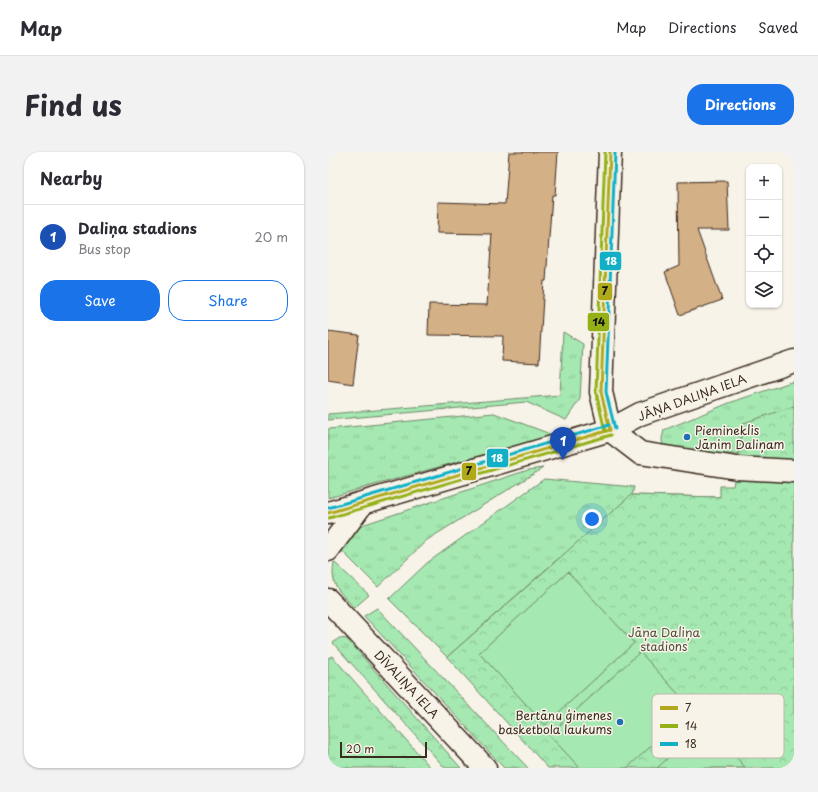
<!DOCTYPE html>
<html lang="en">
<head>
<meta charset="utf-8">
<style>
  body { margin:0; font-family:"Playpen Sans",sans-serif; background:#f2f2f3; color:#2b2b33 }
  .controls { position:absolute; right:12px; top:12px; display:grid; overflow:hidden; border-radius:8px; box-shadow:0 1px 3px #0004 }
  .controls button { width:36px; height:36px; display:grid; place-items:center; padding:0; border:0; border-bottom:1px solid #e1e1e2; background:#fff; color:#2b2b33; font:20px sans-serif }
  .scale { position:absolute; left:12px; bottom:10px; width:87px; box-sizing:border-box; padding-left:4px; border:2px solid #3b2a1e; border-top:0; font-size:11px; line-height:14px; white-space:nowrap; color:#3b2a1e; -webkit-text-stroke:3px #f7f3e8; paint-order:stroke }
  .you { position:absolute; left:264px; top:367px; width:14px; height:14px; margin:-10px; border:3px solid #fff; border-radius:50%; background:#1a73e8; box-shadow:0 0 0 6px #1a73e833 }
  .badge { display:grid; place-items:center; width:26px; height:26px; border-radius:50%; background:#1a73e8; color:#fff; font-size:13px; font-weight:700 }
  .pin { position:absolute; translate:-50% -33px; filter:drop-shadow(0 1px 2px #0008) }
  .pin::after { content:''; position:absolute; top:21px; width:14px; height:12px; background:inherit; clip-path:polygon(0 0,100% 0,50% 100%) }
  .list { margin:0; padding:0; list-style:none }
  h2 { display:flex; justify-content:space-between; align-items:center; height:52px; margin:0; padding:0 16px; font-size:17px }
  h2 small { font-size:13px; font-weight:400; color:#7c7c81 }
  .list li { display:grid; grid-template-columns:26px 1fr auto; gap:12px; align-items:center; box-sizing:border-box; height:64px; padding:0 16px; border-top:1px solid #e1e1e2 }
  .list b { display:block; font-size:15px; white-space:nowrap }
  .list p { margin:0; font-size:13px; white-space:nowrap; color:#7c7c81 }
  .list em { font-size:13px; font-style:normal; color:#7c7c81 }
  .actions { display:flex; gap:8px; padding:12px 16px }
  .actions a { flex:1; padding:9px 0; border:1px solid #1a73e8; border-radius:16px; text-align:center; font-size:14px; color:#1a73e8 }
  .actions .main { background:#1a73e8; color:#fff }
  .icon { flex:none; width:22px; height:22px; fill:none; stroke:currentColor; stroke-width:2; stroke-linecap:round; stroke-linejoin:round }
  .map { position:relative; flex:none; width:466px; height:616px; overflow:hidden; border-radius:16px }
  header { display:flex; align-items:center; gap:24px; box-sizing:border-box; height:56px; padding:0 20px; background:#fff; border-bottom:1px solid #e1e1e2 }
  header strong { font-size:19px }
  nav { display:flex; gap:22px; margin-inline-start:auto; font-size:14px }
  .intro { display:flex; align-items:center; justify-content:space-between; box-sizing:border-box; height:96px; padding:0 24px }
  h1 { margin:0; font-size:28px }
  .button { padding:10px 18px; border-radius:16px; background:#1a73e8; color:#fff; font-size:14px; font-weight:700 }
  main { display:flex; gap:24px; padding:0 24px }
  aside { flex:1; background:#fff; border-radius:16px; box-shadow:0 1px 3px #0004 }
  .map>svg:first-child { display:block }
  .grass { fill:url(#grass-tufts); stroke:#708968 }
  .forest { fill:url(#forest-crowns); stroke:#708968 }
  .pitch { fill:#a5e8b1; stroke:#708968 }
  .building { fill:#d4b086; stroke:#3b2a1e }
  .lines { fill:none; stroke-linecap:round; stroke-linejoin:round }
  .pedestrian-casing { stroke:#3b2a1e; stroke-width:25 }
  .minor-casing { stroke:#3b2a1e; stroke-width:25 }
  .tertiary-casing { stroke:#3b2a1e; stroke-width:25 }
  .pedestrian { stroke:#f7f3e8; stroke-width:22 }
  .minor { stroke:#f7f3e8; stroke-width:22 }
  .tertiary { stroke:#f7f3e8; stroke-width:22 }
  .bus-1-casing { stroke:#f7f3e8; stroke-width:6 }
  .bus-2-casing { stroke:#f7f3e8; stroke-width:6 }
  .bus-3-casing { stroke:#f7f3e8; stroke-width:6 }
  .bus-1 { stroke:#b0a91c; stroke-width:3 }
  .bus-2 { stroke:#93b017; stroke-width:3 }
  .bus-3 { stroke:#11b0c7; stroke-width:3 }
  .poi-dot { fill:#1f6fb2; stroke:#f7f3e8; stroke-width:1.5 }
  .labels { text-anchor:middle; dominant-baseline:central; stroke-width:3; stroke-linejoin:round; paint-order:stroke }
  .street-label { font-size:12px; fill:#3b2a1e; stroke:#f7f3e8 }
  .poi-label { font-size:12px; fill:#3b2a1e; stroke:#f7f3e8; text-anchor:start }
  .park-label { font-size:12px; fill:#50503b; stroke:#f7f3e8 }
  .key { fill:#f7f3e8; stroke:#bfb7ab; stroke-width:1 }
  .key-label { font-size:11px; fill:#3b2a1e }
  .line-badge { stroke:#f7f3e8; stroke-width:1.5 }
  .badge-label { font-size:11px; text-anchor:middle; font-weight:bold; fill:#fff }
  .pale-badge-label { font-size:11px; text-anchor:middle; font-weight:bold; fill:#111 }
</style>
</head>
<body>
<header>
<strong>Map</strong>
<nav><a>Map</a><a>Directions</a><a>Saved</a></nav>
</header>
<div class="intro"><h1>Find us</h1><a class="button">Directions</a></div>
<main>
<aside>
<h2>Nearby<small></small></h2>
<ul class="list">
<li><span class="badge" style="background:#1a4fb4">1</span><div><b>Daliņa stadions</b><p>Bus stop</p></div><em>20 m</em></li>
</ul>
<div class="actions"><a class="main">Save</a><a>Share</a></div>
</aside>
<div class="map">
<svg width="466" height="616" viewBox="0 0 466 616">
  <defs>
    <pattern id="grass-tufts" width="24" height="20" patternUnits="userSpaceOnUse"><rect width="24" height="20" fill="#a5e8b1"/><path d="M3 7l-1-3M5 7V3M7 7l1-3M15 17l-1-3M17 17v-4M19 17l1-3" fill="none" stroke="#8fc798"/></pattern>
    <pattern id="forest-crowns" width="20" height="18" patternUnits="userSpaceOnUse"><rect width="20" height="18" fill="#a5e8b1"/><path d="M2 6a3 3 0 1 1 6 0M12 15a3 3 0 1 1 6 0" fill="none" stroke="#8fc798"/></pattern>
  </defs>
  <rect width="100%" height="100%" fill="#f7f3e8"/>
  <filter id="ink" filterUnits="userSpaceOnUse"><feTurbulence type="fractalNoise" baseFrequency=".025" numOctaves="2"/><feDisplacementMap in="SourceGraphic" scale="8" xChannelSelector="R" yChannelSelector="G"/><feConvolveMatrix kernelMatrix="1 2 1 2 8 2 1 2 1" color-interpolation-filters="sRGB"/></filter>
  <g filter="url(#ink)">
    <g class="grass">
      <path d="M235,180L255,192L252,247L238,268L198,250L0,268V262L232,243Z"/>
      <path d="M466,229V258L416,302H382L335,296L334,287L336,278L401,251Z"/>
      <path d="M166,261L225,283L0,346V277Z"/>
      <path d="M215,316L99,388L50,435L12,397L22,381L37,372L200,318Z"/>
      <path d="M216,327L306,335L304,343L392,345L231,406L119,505L61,447L99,411Z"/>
      <path d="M6,410L41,443L26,456C11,438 2,435 6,410Z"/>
      <path d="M49,456L200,616H176L36,464Z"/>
      <path d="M11,486L19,487L133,616H117L5,491Z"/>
      <path d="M4,504L103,616H0V506Z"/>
    </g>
    <path class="forest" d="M466,254V616H220L119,505L303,343L392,345V334H405L416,271Z"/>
    <g class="pitch">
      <path d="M240,420L306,491L217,573L151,501Z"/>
      <path d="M312,500L364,557L299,616H252L221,583Z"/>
      <path d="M377,572L418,616H329Z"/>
    </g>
    <g class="building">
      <path d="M181,0H230L227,43H224L218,129H216L211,211L174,209L175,184L100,183L101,152L159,153L164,82L109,81L110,50L177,52Z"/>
      <path d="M399,29L401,78H369L394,148L352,163L337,120L351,114L350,30Z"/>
      <path d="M0,179L31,183L25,232L0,228Z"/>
    </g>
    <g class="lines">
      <defs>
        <path id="pedestrian" d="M282,278L312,301L409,316L466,319"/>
        <g id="minor">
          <path d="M282,0L273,240L282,278"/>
          <path d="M0,448L157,616"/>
        </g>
        <g id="tertiary">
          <path d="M0,361L282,278L312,262L466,209"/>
          <path d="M0,398L34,352"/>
        </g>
      </defs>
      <use href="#pedestrian" class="pedestrian-casing"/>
      <use href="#minor" class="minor-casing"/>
      <use href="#tertiary" class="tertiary-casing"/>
      <use href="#pedestrian" class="pedestrian"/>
      <use href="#minor" class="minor"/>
      <use href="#tertiary" class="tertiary"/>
      <defs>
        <g id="bus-1">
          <path d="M282,0L273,240L282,278"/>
          <path d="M0,361L282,278"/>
        </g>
        <g id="bus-2">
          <path d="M277,0L268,240L277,279"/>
          <path d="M1,366L283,283"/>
        </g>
        <g id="bus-3">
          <path d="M287,277L278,240L287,0"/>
          <path d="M0,356L281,273"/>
        </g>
      </defs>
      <use href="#bus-1" class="bus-1-casing"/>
      <use href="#bus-2" class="bus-2-casing"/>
      <use href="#bus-3" class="bus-3-casing"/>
      <use href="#bus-1" class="bus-1"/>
      <use href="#bus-2" class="bus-2"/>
      <use href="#bus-3" class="bus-3"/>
    </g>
  </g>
  <g class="poi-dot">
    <circle cx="359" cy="285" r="4"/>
    <circle cx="292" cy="570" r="4"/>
  </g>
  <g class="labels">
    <g class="street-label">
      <text transform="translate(364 245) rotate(-20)">JĀŅA DALIŅA IELA</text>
      <text transform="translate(79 532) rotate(47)">DĪVALIŅA IELA</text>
    </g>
    <g class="poi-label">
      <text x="367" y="278">Piemineklis<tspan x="367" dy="14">Jānim Daliņam</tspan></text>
      <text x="284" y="563" text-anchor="end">Bertānu ģimenes<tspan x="284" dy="14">basketbola laukums</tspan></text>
    </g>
    <g class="park-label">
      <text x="336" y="480">Jāņa Daliņa<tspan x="336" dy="14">stadions</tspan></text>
    </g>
  </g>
  <rect x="324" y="542" width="132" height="64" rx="6" class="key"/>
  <rect x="332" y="554" width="18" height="4" fill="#b0a91c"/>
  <rect x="332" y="572" width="18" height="4" fill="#93b017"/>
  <rect x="332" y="590" width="18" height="4" fill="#11b0c7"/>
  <g class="key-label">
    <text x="357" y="560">7</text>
    <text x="357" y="578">14</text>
    <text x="357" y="596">18</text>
  </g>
  <g class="line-badge">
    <rect x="271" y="99" width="23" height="20" rx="4" fill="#11b0c7"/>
    <rect x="269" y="130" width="16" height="19" rx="4" fill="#b0a91c"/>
    <rect x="259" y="160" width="23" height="20" rx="4" fill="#93b017"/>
    <rect x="158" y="296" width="23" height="20" rx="4" fill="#11b0c7"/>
    <rect x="133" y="310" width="16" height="19" rx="4" fill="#b0a91c"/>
  </g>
  <g class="badge-label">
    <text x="283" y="113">18</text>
    <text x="169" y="310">18</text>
  </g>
  <g class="pale-badge-label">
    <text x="277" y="143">7</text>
    <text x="271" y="174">14</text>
    <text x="141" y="323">7</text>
  </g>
</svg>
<div class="controls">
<button>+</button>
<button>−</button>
<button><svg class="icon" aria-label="locate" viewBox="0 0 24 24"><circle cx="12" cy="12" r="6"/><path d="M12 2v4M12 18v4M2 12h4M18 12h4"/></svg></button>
<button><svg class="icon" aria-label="layers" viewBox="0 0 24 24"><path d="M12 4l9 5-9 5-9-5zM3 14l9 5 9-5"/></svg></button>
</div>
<div class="scale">20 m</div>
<div class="you"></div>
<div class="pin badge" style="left:235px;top:308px;background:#1a4fb4">1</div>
</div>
</main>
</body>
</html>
